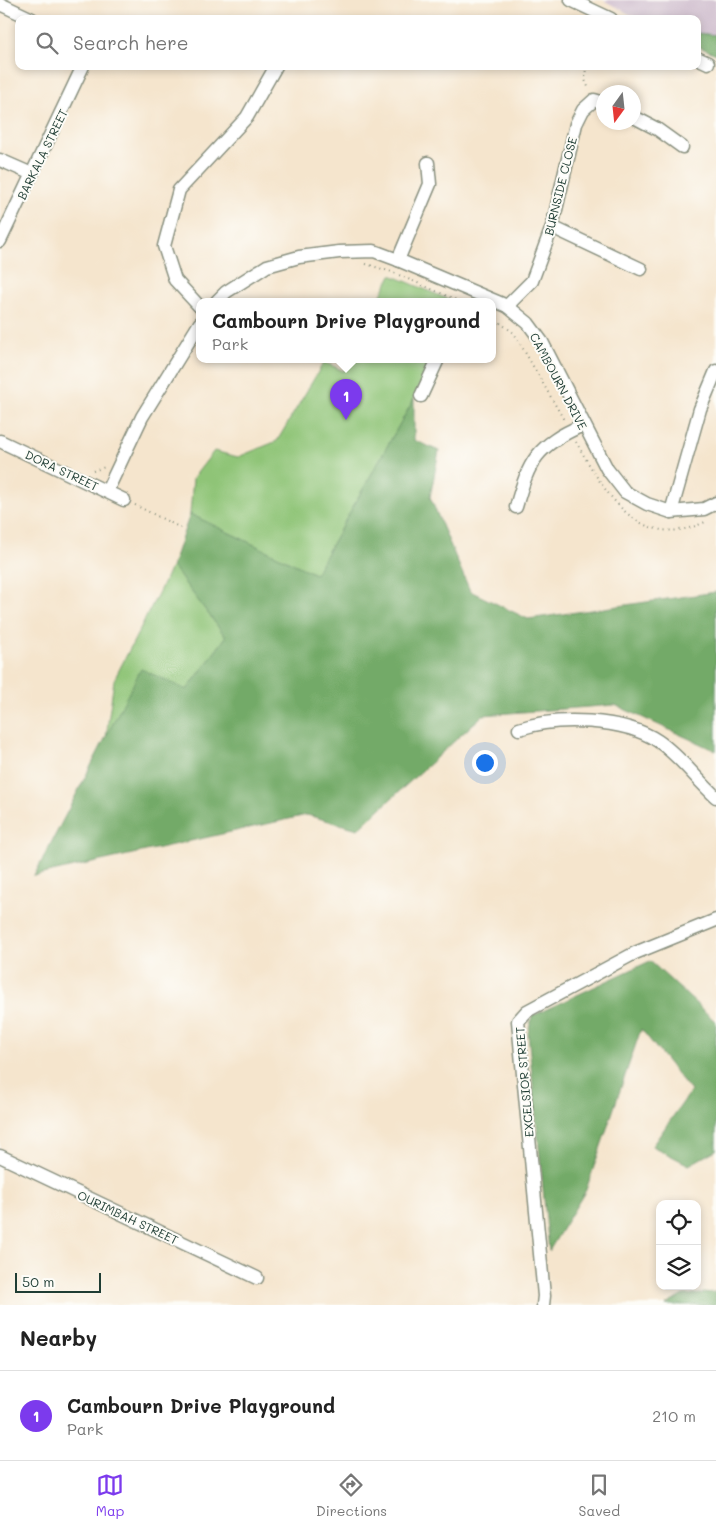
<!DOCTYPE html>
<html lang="en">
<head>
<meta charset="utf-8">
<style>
  body { margin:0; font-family:Mali,sans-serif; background:#f2f2f2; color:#222 }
  .controls { position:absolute; right:15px; bottom:15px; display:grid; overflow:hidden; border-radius:10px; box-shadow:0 2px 8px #0003 }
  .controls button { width:45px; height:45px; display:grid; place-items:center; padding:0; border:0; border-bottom:1px solid #e0e0e0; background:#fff; color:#222; font:25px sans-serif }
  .compass { position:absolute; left:596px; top:85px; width:45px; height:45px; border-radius:50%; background:#fff; box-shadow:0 2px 8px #0003; rotate:195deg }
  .scale { position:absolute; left:15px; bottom:12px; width:86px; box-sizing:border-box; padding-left:5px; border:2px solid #1f3d34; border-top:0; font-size:14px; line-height:18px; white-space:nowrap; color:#1f3d34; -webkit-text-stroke:4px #fdfcf7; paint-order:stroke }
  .you { position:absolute; left:484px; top:762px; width:18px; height:18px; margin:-12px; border:4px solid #fff; border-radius:50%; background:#1a73e8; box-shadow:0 0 0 8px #1a73e833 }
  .badge { display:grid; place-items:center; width:32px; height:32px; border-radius:50%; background:#7c3aed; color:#fff; font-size:16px; font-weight:700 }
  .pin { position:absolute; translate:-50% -41px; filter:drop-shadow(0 1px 2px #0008) }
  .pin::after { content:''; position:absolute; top:26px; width:18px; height:15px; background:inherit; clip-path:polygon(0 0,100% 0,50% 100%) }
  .popup { position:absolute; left:196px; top:298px; width:300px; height:65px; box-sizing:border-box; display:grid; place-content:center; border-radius:10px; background:#fff; filter:drop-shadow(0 1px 4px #0005); font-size:16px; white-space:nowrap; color:#767676 }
  .popup b { font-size:19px; color:#222 }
  .popup::after { content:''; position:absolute; left:50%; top:100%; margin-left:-10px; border:10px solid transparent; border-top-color:#fff }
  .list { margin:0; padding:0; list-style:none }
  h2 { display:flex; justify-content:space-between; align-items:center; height:65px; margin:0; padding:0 20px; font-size:21px }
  h2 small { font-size:16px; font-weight:400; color:#767676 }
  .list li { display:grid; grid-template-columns:32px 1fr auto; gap:15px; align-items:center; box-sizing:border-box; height:90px; padding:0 20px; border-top:1px solid #e0e0e0 }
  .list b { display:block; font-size:19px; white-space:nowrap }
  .list p { margin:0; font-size:16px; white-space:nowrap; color:#767676 }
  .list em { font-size:16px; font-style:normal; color:#767676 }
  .icon { flex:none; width:28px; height:28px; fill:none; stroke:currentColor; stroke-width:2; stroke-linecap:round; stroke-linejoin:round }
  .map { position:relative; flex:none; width:716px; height:1305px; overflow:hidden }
  .search { position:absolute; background:#fff; box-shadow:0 2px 8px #0003; left:15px; right:15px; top:15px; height:55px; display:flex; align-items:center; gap:12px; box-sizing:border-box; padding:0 18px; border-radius:10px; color:#767676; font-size:19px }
  .sheet { height:155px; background:#fff }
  nav { display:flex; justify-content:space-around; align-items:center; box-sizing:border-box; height:70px; border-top:1px solid #e0e0e0; background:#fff; font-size:14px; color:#767676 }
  nav a { display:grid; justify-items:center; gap:2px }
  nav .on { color:#7c3aed }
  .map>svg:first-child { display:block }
  .industrial { fill:#cfbdce }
  .green { fill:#8fc477; stroke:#578056 }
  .forest { fill:#73aa68; stroke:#49744e }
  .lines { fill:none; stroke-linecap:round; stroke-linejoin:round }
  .minor-casing { stroke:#8a9180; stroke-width:15 }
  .path { stroke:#8a9180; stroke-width:2; stroke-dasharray:1 4; stroke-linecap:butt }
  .minor { stroke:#fff; stroke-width:12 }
  .labels { text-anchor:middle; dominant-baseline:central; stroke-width:4; stroke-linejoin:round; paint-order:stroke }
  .street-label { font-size:12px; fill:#1f3d34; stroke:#fdfcf7 }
</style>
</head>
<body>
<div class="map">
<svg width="716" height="1305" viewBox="0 0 716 1305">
  <rect width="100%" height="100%" fill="#fdfcf7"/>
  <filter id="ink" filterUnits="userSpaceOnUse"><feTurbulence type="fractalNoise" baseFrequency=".02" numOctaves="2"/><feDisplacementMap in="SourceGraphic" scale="10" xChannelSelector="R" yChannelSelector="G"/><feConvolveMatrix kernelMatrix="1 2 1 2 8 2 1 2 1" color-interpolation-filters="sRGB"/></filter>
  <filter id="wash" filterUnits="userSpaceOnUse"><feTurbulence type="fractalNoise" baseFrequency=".0096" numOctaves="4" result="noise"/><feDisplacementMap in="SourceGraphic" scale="20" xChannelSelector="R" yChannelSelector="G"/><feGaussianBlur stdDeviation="1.12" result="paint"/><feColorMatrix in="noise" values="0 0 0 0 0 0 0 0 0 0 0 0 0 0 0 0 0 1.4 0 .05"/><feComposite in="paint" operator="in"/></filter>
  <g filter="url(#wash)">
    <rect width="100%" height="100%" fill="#f5e5cd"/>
    <path class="industrial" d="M603,0H716V35L697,33V19H639Z"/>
    <g class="green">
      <path d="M391,275L452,301H378Z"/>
      <path d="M350,359H433L414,399L315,574L190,514L193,478L214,451L238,457L277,441L324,362L344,371Z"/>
      <path d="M172,566L226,637L187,690L106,737L114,680Z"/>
    </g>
    <g class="forest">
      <path d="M697,33L716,35V54L697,46Z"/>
      <path d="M414,399V440L439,451L430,497L470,591L528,619L716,592V751L615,705L483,715L358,829L307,815L34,876L141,669L187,690L226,637L172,566L190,514L315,574Z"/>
      <path d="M650,961L716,1022V1150L689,1165L652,1146L691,1091L641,1029L586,1190L549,1251L528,1033L532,1016Z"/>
      <path d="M716,1292V1305H666L683,1295Z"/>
    </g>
  </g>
  <g filter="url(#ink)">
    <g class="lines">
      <defs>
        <g id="minor">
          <path d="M571,0L611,19"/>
          <path d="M0,4L32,19"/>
          <path d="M697,58L708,63"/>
          <path d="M634,117L657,129L682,147"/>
          <path d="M0,160L32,174"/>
          <path d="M552,227L641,269"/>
          <path d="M0,241L83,66"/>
          <path d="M398,260L430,184L428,163"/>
          <path d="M217,301L226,292L267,266L299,257L339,252L374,251L398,260L507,306L528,323L542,342L607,469L625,492L647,504L671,512L704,509L716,503"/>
          <path d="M507,306L532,281L552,227L576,124L583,110L594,100L604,103"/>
          <path d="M200,307L175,280L164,246L179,190L247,117L276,66"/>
          <path d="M421,396L438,359"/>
          <path d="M0,441L124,500"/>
          <path d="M107,491L142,417L200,323"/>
          <path d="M516,507C529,460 537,445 583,425"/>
          <path d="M671,512L700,409L716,371"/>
          <path d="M519,729C556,716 624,718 658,741C679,755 697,780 716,797"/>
          <path d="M0,1156L257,1278"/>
          <path d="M543,1305L544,1296L518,1021L527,1011L635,953L716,920"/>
        </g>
      </defs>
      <use href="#minor" class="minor-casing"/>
      <g class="path">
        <path d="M586,66L585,80L589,89"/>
        <path d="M366,264L392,272L459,301"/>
        <path d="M492,317L514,333L564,420"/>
        <path d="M576,442C604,490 637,554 705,522"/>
        <path d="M93,471L105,467"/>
        <path d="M135,505L183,529"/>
      </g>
      <use href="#minor" class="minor"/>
    </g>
  </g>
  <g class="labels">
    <g class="street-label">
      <text transform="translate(42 154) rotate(-64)">BARKALA STREET</text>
      <text transform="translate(560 186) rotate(-76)">BURNSIDE CLOSE</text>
      <text transform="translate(559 381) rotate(62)">CAMBOURN DRIVE</text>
      <text transform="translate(62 470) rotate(25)">DORA STREET</text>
      <text transform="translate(524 1082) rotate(-95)">EXCELSIOR STREET</text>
      <text transform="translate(128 1217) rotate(25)">OURIMBAH STREET</text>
    </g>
  </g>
</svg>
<div class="controls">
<button><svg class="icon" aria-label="locate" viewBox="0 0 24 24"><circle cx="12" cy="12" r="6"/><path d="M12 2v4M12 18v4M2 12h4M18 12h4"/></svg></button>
<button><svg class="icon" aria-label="layers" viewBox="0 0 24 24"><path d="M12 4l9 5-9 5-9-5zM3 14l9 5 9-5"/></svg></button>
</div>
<svg class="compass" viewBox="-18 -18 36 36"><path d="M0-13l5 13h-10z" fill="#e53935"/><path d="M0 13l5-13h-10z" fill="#767676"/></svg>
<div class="scale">50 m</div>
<div class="you"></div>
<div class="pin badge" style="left:346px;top:420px">1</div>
<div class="popup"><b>Cambourn Drive Playground</b>Park</div>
<div class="search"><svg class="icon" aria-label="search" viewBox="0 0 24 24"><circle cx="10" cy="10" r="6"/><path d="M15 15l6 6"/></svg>Search here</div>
</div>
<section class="sheet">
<h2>Nearby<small></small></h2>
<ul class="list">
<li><span class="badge">1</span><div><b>Cambourn Drive Playground</b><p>Park</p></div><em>210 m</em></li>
</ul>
</section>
<nav>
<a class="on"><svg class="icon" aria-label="map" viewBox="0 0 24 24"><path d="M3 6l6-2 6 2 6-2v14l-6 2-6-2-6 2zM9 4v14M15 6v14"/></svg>Map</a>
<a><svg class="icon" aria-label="directions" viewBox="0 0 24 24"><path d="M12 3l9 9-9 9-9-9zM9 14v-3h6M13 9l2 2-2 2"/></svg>Directions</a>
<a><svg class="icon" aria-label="saved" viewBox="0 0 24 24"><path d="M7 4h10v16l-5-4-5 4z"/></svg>Saved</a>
</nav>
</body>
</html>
